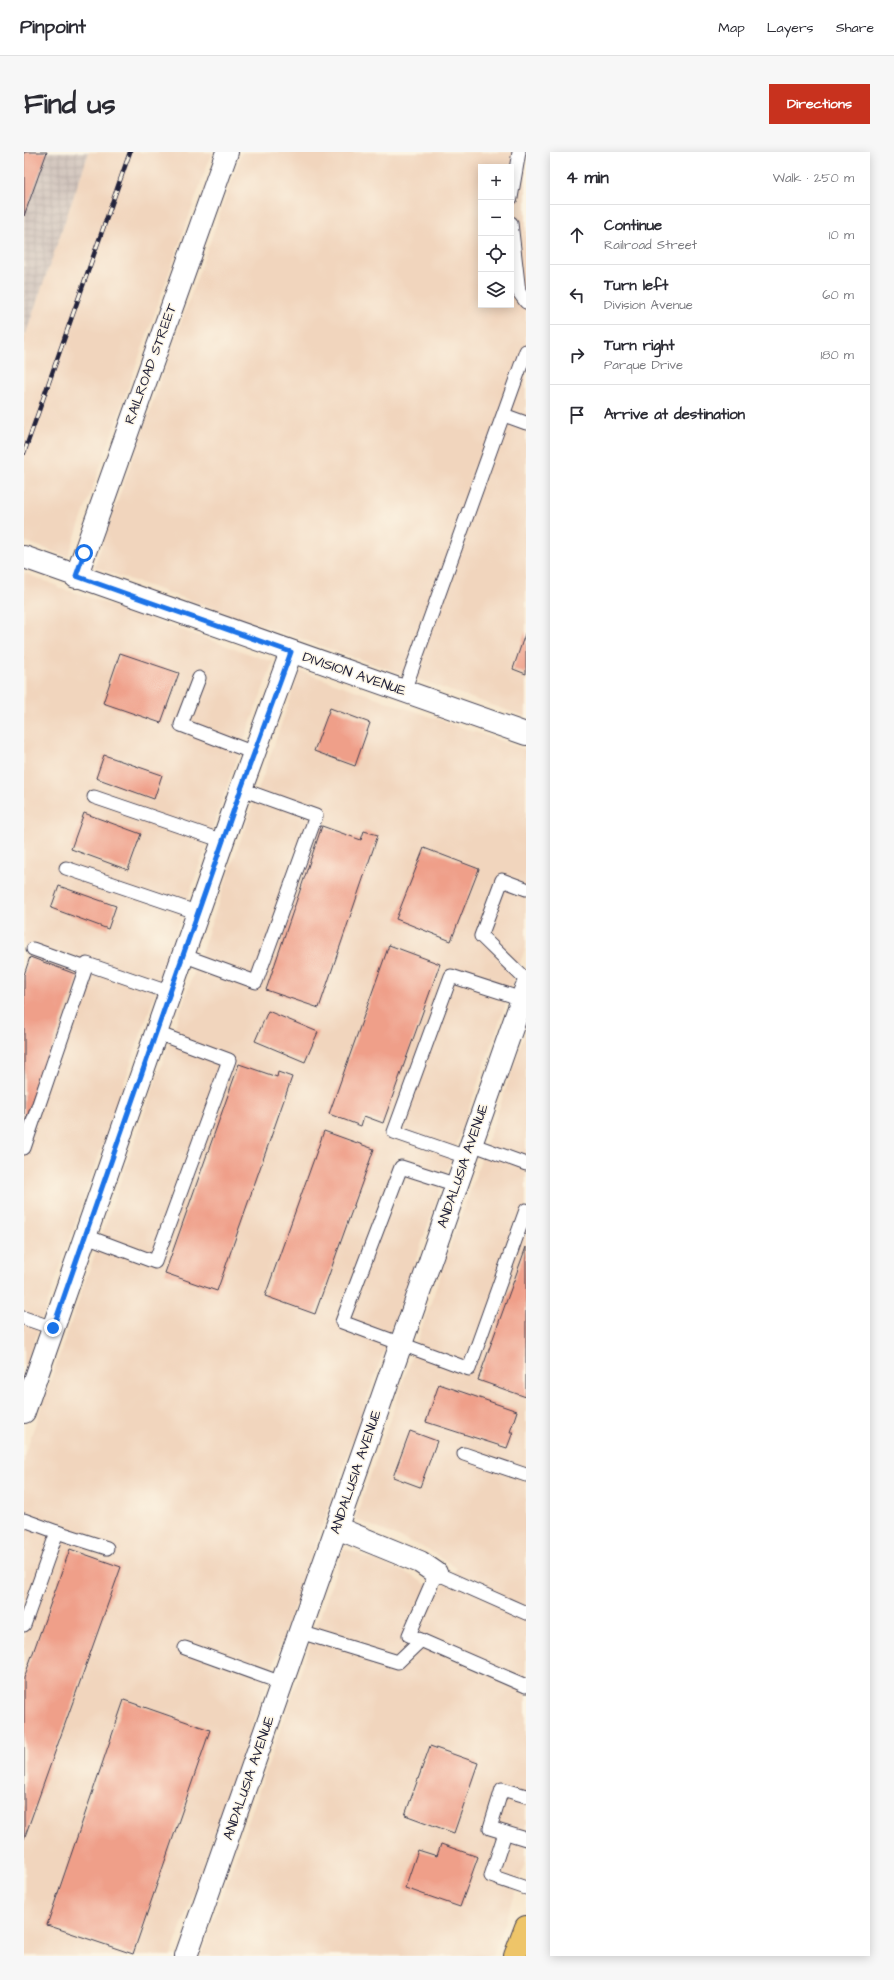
<!DOCTYPE html>
<html lang="en">
<head>
<meta charset="utf-8">
<style>
  body { margin:0; font-family:"Architects Daughter",sans-serif; background:#f7f7f7; color:#2b2b33 }
  .controls { position:absolute; right:12px; top:12px; display:grid; overflow:hidden; border-radius:0px; box-shadow:0 2px 10px #0003 }
  .controls button { width:36px; height:36px; display:grid; place-items:center; padding:0; border:0; border-bottom:1px solid #e1e1e2; background:#fff; color:#2b2b33; font:20px sans-serif }
  .stop { position:absolute; width:12px; height:12px; margin:-9px; border:3px solid #1a73e8; border-radius:50%; background:#fff }
  .stop.end { background:#1a73e8; border-color:#fff; box-shadow:0 1px 4px #0008 }
  .list { margin:0; padding:0; list-style:none }
  h2 { display:flex; justify-content:space-between; align-items:center; height:52px; margin:0; padding:0 16px; font-size:17px }
  h2 small { font-size:13px; font-weight:400; color:#7c7c81 }
  .list li { display:grid; grid-template-columns:26px 1fr auto; gap:12px; align-items:center; box-sizing:border-box; height:60px; padding:0 16px; border-top:1px solid #e1e1e2 }
  .list b { display:block; font-size:15px; white-space:nowrap }
  .list p { margin:0; font-size:13px; white-space:nowrap; color:#7c7c81 }
  .list em { font-size:13px; font-style:normal; color:#7c7c81 }
  .icon { flex:none; width:22px; height:22px; fill:none; stroke:currentColor; stroke-width:2; stroke-linecap:round; stroke-linejoin:round }
  .map { position:relative; flex:none; width:502px; height:1804px; overflow:hidden; border-radius:0px }
  header { display:flex; align-items:center; gap:24px; box-sizing:border-box; height:56px; padding:0 20px; background:#fff; border-bottom:1px solid #e1e1e2 }
  header strong { font-size:19px }
  nav { display:flex; gap:22px; margin-inline-start:auto; font-size:14px }
  .intro { display:flex; align-items:center; justify-content:space-between; box-sizing:border-box; height:96px; padding:0 24px }
  h1 { margin:0; font-size:28px }
  .button { padding:10px 18px; border-radius:0px; background:#c8321e; color:#fff; font-size:14px; font-weight:700 }
  main { display:flex; gap:24px; padding:0 24px }
  aside { flex:1; background:#fff; border-radius:0px; box-shadow:0 2px 10px #0003 }
  .map>svg:first-child { display:block }
  .built { fill:#f1d5bd; fill-rule:evenodd }
  .industrial { fill:url(#industrial-grid) }
  .building { fill:#ef9f89 }
  .lines { fill:none; stroke-linecap:round; stroke-linejoin:round }
  .service-casing { stroke:#423f51; stroke-width:15 }
  .minor-casing { stroke:#423f51; stroke-width:24 }
  .tertiary-casing { stroke:#423f51; stroke-width:24 }
  .primary-casing { stroke:#423f51; stroke-width:24 }
  .service { stroke:#fff; stroke-width:13 }
  .minor { stroke:#fff; stroke-width:22 }
  .tertiary { stroke:#fff; stroke-width:22 }
  .primary { stroke:#eec569; stroke-width:22 }
  .rail-casing { stroke:#22223b; stroke-width:4.5 }
  .rail { stroke:#fcf5e5; stroke-width:3; stroke-dasharray:9; stroke-linecap:butt }
  .route { stroke:#1a73e8; stroke-width:5 }
  .labels { text-anchor:middle; dominant-baseline:central; stroke-width:3; stroke-linejoin:round; paint-order:stroke }
  .street-label { font-size:14px; fill:#22223b; stroke:#fcf5e5 }
</style>
</head>
<body>
<header>
<strong>Pinpoint</strong>
<nav><a>Map</a><a>Layers</a><a>Share</a></nav>
</header>
<div class="intro"><h1>Find us</h1><a class="button">Directions</a></div>
<main>
<div class="map">
<svg width="502" height="1804" viewBox="0 0 502 1804">
  <defs>
    <pattern id="industrial-grid" width="8" height="8" patternUnits="userSpaceOnUse"><rect width="8" height="8" fill="#cec1ba"/><path d="M0 4h8M4 0v8" fill="none" stroke="#b1a6a1"/></pattern>
  </defs>
  <rect width="100%" height="100%" fill="#fcf5e5"/>
  <filter id="ink" filterUnits="userSpaceOnUse"><feTurbulence type="fractalNoise" baseFrequency=".025" numOctaves="2"/><feDisplacementMap in="SourceGraphic" scale="8" xChannelSelector="R" yChannelSelector="G"/><feConvolveMatrix kernelMatrix="1 2 1 2 8 2 1 2 1" color-interpolation-filters="sRGB"/></filter>
  <filter id="wash" filterUnits="userSpaceOnUse"><feTurbulence type="fractalNoise" baseFrequency=".012" numOctaves="4" result="noise"/><feDisplacementMap in="SourceGraphic" scale="16" xChannelSelector="R" yChannelSelector="G"/><feGaussianBlur stdDeviation="0.9" result="paint"/><feColorMatrix in="noise" values="0 0 0 0 0 0 0 0 0 0 0 0 0 0 0 0 0 1.4 0 .05"/><feComposite in="paint" operator="in"/></filter>
  <g filter="url(#wash)">
    <rect width="100%" height="100%" fill="#f7e5cb"/>
    <g class="built">
      <path d="M65,0H188L44,405L0,389V187Z"/>
      <path d="M218,0H502V565L70,415ZM457,15H487V153H457Z"/>
      <path d="M0,421L34,434L33,436L46,439L249,510L203,634L0,1219Z"/>
      <path d="M276,519L502,598V794L299,1372L293,1384L294,1386L147,1804H0V1304Z"/>
      <path d="M502,879V1708L469,1804H177L320,1396L387,1423L415,1441L433,1416L403,1397L331,1367Z"/>
    </g>
    <path class="industrial" d="M0,0H65L0,187Z"/>
    <g id="blocks">
      <g class="building">
        <path d="M0,0H23L0,64Z"/>
        <path d="M502,479V522L489,517Z"/>
        <path d="M96,501L155,521L137,571L79,551Z"/>
        <path d="M306,556L346,571L331,614L290,599Z"/>
        <path d="M80,603L138,623L130,647L72,626Z"/>
        <path d="M60,661L117,682L104,718L47,697Z"/>
        <path d="M298,674L337,688L340,679L354,683L295,856L242,838Z"/>
        <path d="M400,696L455,717L427,789L372,767Z"/>
        <path d="M35,734L92,754L84,777L27,756Z"/>
        <path d="M365,793L416,812L359,971L340,964L337,974L305,962Z"/>
        <path d="M6,805L54,823L0,973V823Z"/>
        <path d="M244,859L294,880L281,910L231,889Z"/>
        <path d="M215,912L253,925L254,920L268,925L193,1139L141,1121Z"/>
        <path d="M300,979L350,997L291,1162L241,1144Z"/>
        <path d="M502,1095V1245L454,1228Z"/>
        <path d="M415,1232L493,1259L486,1280H489L483,1296L402,1270Z"/>
        <path d="M386,1279L413,1289L396,1335L369,1325Z"/>
        <path d="M46,1397L97,1415L0,1687V1526Z"/>
        <path d="M100,1548L186,1578L109,1802L23,1773Z"/>
        <path d="M406,1594L454,1611L430,1681L381,1663Z"/>
        <path d="M417,1692L454,1705L436,1755L381,1736L394,1698L413,1704Z"/>
      </g>
    </g>
  </g>
  <g filter="url(#ink)">
    <use href="#blocks" fill-opacity="0" stroke="#423f51" stroke-width="1"/>
    <g class="lines">
      <defs>
        <g id="service">
          <path d="M487,46L495,0"/>
          <path d="M487,71L495,140L502,150"/>
          <path d="M480,263L502,271"/>
          <path d="M175,526L157,573L230,601"/>
          <path d="M380,539L502,199"/>
          <path d="M70,645L199,689"/>
          <path d="M42,716L175,761"/>
          <path d="M502,737L478,728L457,784L502,828"/>
          <path d="M9,797L62,816"/>
          <path d="M161,804L232,830L292,664L217,637"/>
          <path d="M447,992L502,1012"/>
          <path d="M0,996L63,812L147,841"/>
          <path d="M442,1005L370,980L427,824L498,847"/>
          <path d="M433,1033L377,1015L318,1170L445,1217L502,1058"/>
          <path d="M62,1084L131,1110L205,908L133,881"/>
          <path d="M0,1166L29,1176"/>
          <path d="M440,1302L502,1323"/>
          <path d="M0,1368L33,1380L0,1473"/>
          <path d="M33,1380L83,1396"/>
          <path d="M502,1461L412,1421L385,1483L502,1534"/>
          <path d="M276,1480L374,1510L397,1488"/>
          <path d="M161,1496L258,1531"/>
          <path d="M502,1644L478,1637L466,1676L502,1687"/>
          <path d="M481,1681L467,1724L502,1736"/>
        </g>
        <g id="minor">
          <path d="M52,425L203,0"/>
          <path d="M0,1260L217,637L267,500"/>
          <path d="M313,1376L396,1410L412,1421"/>
          <path d="M162,1804L502,836"/>
        </g>
        <path id="tertiary" d="M0,405L502,582"/>
        <path id="primary" d="M491,1804L502,1775"/>
      </defs>
      <use href="#service" class="service-casing"/>
      <use href="#minor" class="minor-casing"/>
      <use href="#tertiary" class="tertiary-casing"/>
      <use href="#primary" class="primary-casing"/>
      <use href="#service" class="service"/>
      <use href="#minor" class="minor"/>
      <use href="#tertiary" class="tertiary"/>
      <use href="#primary" class="primary"/>
      <defs>
        <path id="rail" d="M0,301L106,0"/>
      </defs>
      <use href="#rail" class="rail-casing"/>
      <use href="#rail" class="rail"/>
    </g>
  </g>
  <g class="lines" filter="url(#ink)">
    <path class="route" d="M29,1176L217,637L267,500L52,424L60,401"/>
  </g>
  <g class="labels">
    <g class="street-label">
      <text transform="translate(127 212) rotate(-70)">RAILROAD STREET</text>
      <text transform="translate(330 522) rotate(19)">DIVISION AVENUE</text>
      <text transform="translate(439 1014) rotate(-71)">ANDALUSIA AVENUE</text>
      <text transform="translate(332 1320) rotate(-71)">ANDALUSIA AVENUE</text>
      <text transform="translate(225 1626) rotate(-71)">ANDALUSIA AVENUE</text>
    </g>
  </g>
</svg>
<div class="controls">
<button>+</button>
<button>−</button>
<button><svg class="icon" aria-label="locate" viewBox="0 0 24 24"><circle cx="12" cy="12" r="6"/><path d="M12 2v4M12 18v4M2 12h4M18 12h4"/></svg></button>
<button><svg class="icon" aria-label="layers" viewBox="0 0 24 24"><path d="M12 4l9 5-9 5-9-5zM3 14l9 5 9-5"/></svg></button>
</div>
<div class="stop" style="left:60px;top:401px"></div>
<div class="stop end" style="left:29px;top:1176px"></div>
</div>
<aside>
<h2>4 min<small>Walk · 250 m</small></h2>
<ul class="list">
<li><svg class="icon" aria-label="ahead" viewBox="0 0 24 24"><path d="M12 20V5M6 11l6-6 6 6"/></svg><div><b>Continue</b><p>Railroad Street</p></div><em>10 m</em></li>
<li><svg class="icon" aria-label="left" viewBox="0 0 24 24"><path d="M17 20v-9H6M10 6l-5 5 5 5"/></svg><div><b>Turn left</b><p>Division Avenue</p></div><em>60 m</em></li>
<li><svg class="icon" aria-label="right" viewBox="0 0 24 24"><path d="M7 20v-9h11M14 6l5 5-5 5"/></svg><div><b>Turn right</b><p>Parque Drive</p></div><em>180 m</em></li>
<li><svg class="icon" aria-label="arrive" viewBox="0 0 24 24"><path d="M6 21V4h12l-3 4 3 4H6"/></svg><div><b>Arrive at destination</b></div></li>
</ul>
</aside>
</main>
</body>
</html>
